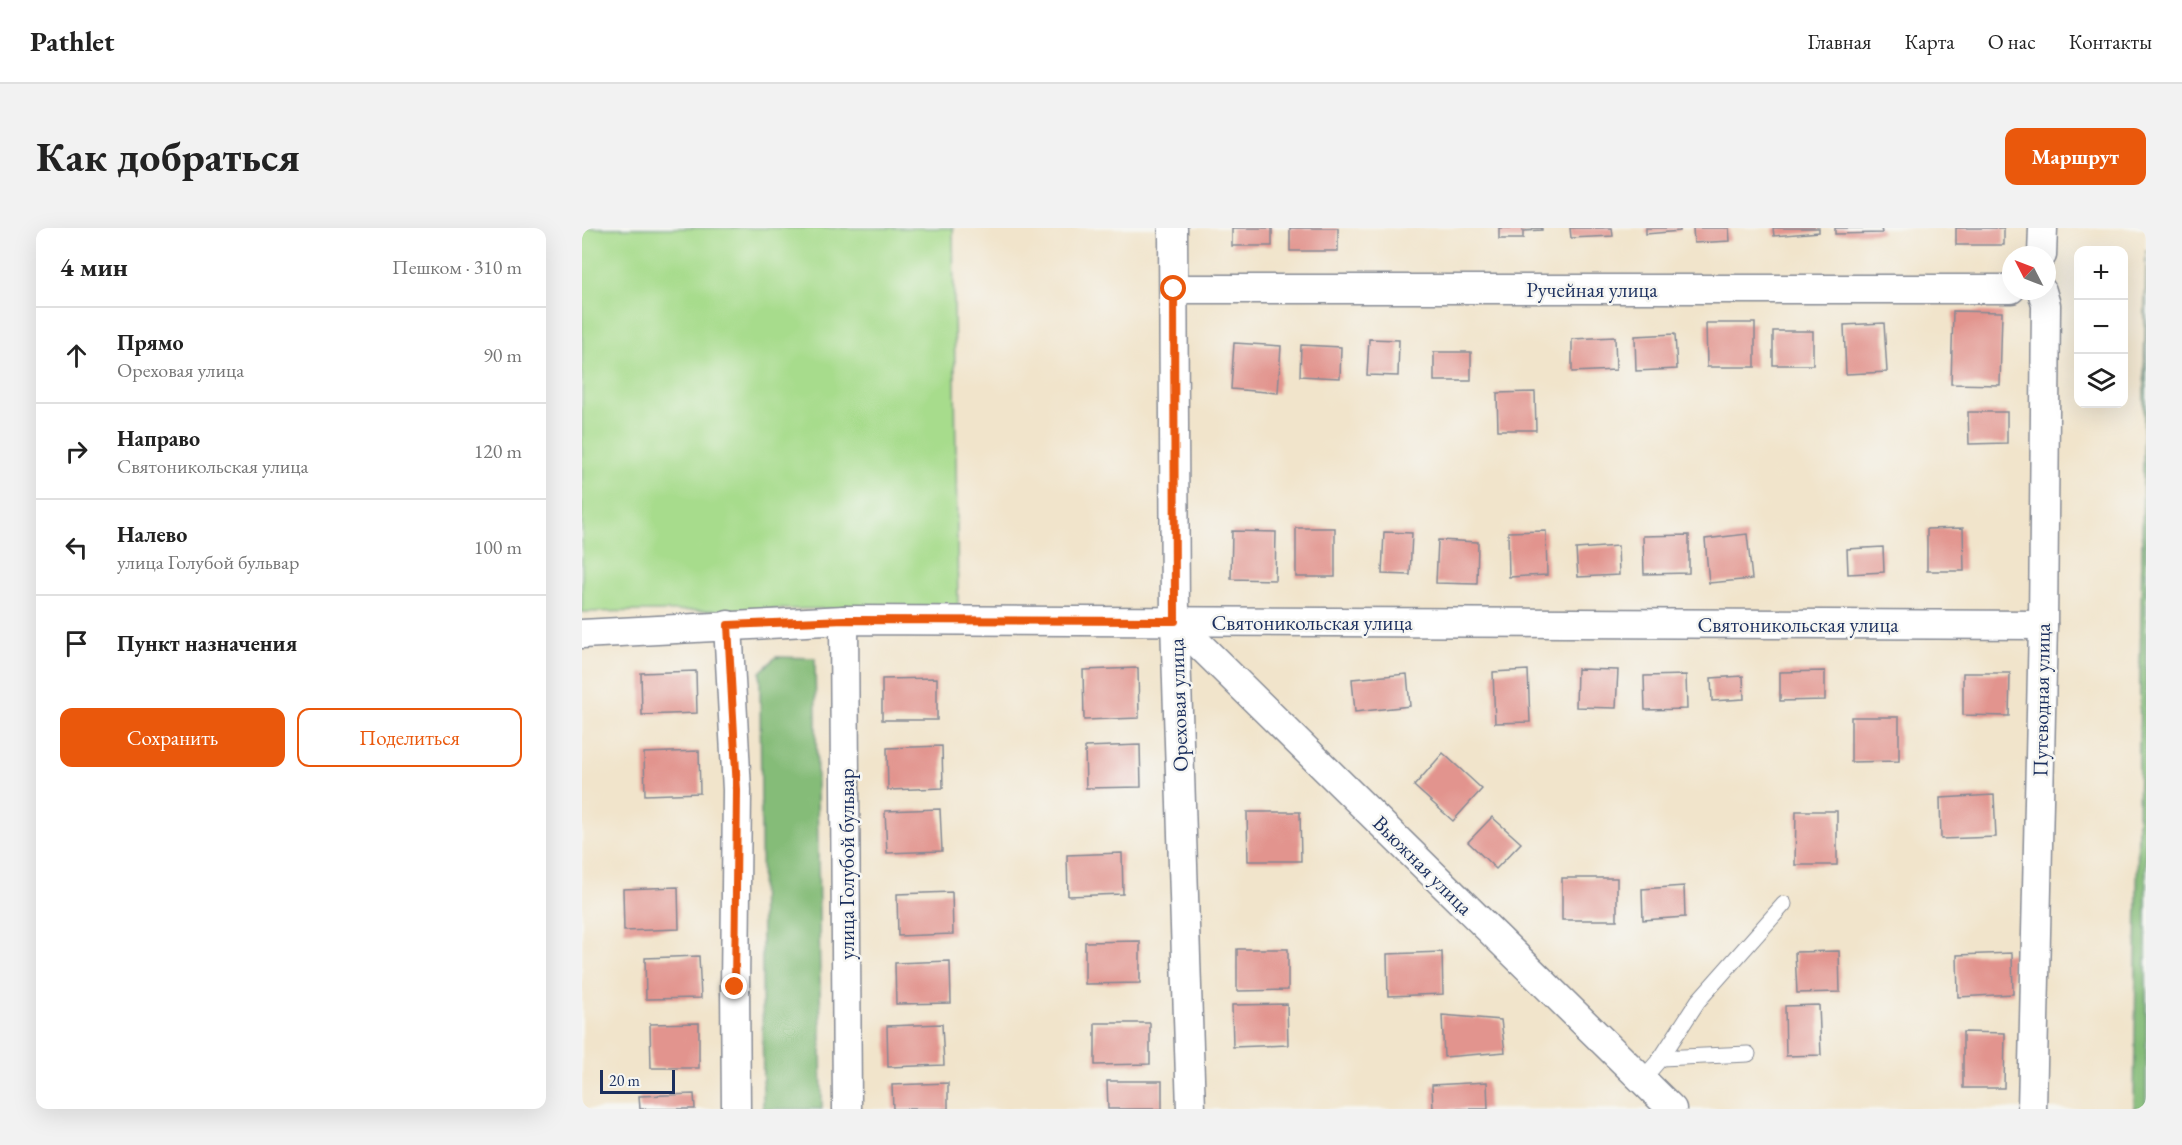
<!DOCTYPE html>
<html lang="ru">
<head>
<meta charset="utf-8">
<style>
  body { margin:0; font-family:"EB Garamond",serif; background:#f2f2f2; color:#222 }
  .controls { position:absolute; right:18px; top:18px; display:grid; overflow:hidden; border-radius:12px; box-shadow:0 6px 24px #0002 }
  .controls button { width:54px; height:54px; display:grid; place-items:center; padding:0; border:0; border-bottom:2px solid #e0e0e0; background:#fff; color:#222; font:30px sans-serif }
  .compass { position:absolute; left:1420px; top:18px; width:54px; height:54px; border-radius:50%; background:#fff; box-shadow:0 6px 24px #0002; rotate:312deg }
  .scale { position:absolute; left:18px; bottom:15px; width:75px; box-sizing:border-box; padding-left:6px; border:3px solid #1b2f5e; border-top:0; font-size:16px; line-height:21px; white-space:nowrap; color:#1b2f5e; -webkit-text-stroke:4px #f6f6f2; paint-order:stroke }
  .stop { position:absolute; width:18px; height:18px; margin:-14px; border:4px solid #ea580c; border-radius:50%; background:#fff }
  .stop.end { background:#ea580c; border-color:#fff; box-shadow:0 2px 6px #0008 }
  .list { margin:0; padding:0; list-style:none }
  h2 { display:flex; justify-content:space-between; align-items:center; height:78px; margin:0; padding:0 24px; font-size:26px }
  h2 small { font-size:20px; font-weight:400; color:#767676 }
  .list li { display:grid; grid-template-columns:39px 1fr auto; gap:18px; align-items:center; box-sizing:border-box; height:96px; padding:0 24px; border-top:2px solid #e0e0e0 }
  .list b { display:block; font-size:22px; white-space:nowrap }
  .list p { margin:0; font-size:20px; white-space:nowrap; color:#767676 }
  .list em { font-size:20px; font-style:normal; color:#767676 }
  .actions { display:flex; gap:12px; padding:18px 24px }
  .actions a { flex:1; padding:14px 0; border:2px solid #ea580c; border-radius:12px; text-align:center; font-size:21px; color:#ea580c }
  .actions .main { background:#ea580c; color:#fff }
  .icon { flex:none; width:33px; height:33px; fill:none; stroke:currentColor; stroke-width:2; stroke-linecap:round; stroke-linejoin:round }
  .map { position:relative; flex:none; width:1564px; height:881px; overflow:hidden; border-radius:12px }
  header { display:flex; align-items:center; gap:36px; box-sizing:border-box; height:84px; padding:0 30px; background:#fff; border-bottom:2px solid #e0e0e0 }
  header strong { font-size:28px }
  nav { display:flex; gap:33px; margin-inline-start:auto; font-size:21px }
  .intro { display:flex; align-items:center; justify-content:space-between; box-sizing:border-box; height:144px; padding:0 36px }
  h1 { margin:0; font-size:42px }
  .button { padding:15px 27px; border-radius:12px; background:#ea580c; color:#fff; font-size:21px; font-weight:700 }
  main { display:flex; gap:36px; padding:0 36px }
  aside { flex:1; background:#fff; border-radius:12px; box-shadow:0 6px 24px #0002 }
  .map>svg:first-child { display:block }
  .green { fill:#a7dc8c; stroke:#618675; stroke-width:1.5 }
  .forest { fill:#85bc78; stroke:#50766b; stroke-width:1.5 }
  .building { fill:#e2948e }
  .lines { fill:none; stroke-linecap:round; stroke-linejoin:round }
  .service-casing { stroke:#868a94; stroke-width:17 }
  .minor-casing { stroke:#868a94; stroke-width:31 }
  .service { stroke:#fff; stroke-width:15 }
  .minor { stroke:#fff; stroke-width:28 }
  .route { stroke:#ea580c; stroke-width:8 }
  .labels { text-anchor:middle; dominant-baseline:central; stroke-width:5; stroke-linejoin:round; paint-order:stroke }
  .street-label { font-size:21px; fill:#1b2f5e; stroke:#f6f6f2 }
</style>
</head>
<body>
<header>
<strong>Pathlet</strong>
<nav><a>Главная</a><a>Карта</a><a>О нас</a><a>Контакты</a></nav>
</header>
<div class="intro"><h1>Как добраться</h1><a class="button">Маршрут</a></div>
<main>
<aside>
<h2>4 мин<small>Пешком · 310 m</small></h2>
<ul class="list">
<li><svg class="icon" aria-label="ahead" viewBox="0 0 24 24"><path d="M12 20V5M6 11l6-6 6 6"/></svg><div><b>Прямо</b><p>Ореховая улица</p></div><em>90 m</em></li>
<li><svg class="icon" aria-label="right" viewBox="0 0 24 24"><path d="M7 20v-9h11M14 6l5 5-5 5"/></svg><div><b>Направо</b><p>Святоникольская улица</p></div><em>120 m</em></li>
<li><svg class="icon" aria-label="left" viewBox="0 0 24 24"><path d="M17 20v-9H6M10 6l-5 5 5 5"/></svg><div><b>Налево</b><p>улица Голубой бульвар</p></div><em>100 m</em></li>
<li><svg class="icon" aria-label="arrive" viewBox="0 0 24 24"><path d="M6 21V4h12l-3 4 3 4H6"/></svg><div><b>Пункт назначения</b></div></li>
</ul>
<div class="actions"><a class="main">Сохранить</a><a>Поделиться</a></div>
</aside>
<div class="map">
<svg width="1564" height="881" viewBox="0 0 1564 881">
  <rect width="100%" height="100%" fill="#f6f6f2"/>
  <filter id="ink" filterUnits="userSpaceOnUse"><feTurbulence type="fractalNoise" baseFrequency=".0167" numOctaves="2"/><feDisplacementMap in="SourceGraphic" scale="12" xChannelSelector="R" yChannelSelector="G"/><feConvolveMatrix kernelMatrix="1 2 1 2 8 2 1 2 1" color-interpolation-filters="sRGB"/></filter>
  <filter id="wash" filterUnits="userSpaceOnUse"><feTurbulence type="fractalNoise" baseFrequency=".008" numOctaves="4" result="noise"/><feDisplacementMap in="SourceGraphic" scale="24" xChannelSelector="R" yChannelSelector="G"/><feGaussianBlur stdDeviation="1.35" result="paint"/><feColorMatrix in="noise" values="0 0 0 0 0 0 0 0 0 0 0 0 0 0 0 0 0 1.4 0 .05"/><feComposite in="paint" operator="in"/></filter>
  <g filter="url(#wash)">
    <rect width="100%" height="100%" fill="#f1e4cb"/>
    <path class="green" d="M0,0H371L376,379L0,384Z"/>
    <g class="forest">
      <path d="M1564,21V881H1552Z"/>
      <path d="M194,429L233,430L240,881H181L178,444Z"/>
    </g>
    <g id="blocks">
      <g class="building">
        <rect x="650" y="0" width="40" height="18"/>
        <rect x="708" y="0" width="48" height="23"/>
        <path d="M917,0H960V2L941,3V11H917Z"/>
        <path d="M988,0H1030L1031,8L989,10Z"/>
        <path d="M1064,0H1098V3L1064,6Z"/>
        <path d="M1111,0H1147L1148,13L1112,15Z"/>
        <path d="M1191,0H1237V4L1192,8Z"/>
        <path d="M1253,0H1299L1300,5L1253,6Z"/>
        <rect x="1374" y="0" width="48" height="17"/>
        <path d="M1371,83L1420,84L1418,157L1369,156Z"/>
        <path d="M1124,95H1173V139H1125Z"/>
        <path d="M1302,95L1305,144L1264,146L1262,97Z"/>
        <rect x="1191" y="103" width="40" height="34"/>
        <path d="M1093,106L1095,141L1054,143L1053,108Z"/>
        <path d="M1033,109L1034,142L990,144V111Z"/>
        <path d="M787,111L817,112L816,148L785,147Z"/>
        <path d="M652,115L699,118L696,165L649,161Z"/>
        <path d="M719,117L759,119L758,150L718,148Z"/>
        <rect x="852" y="124" width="37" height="29"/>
        <path d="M953,164L954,202H916L915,165Z"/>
        <path d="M1386,184H1425V215L1387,216Z"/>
        <rect x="714" y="300" width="39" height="49"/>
        <path d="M1381,300L1382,343H1345V301Z"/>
        <path d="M650,303L694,304L693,352L649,351Z"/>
        <path d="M964,303L965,347L927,349L926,304Z"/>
        <path d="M802,304L830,305L828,347L800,346Z"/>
        <path d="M1165,306L1170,351L1127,355L1123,311Z"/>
        <path d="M1107,307V345L1062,346L1061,308Z"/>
        <path d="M856,312L896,314L895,356L854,355Z"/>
        <path d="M1036,318L1037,347L996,349L994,321Z"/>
        <path d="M1301,319L1302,344L1266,346L1265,321Z"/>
        <path d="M556,440L557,490L502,492L501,442Z"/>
        <path d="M995,441L1036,442L1034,480L994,479Z"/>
        <path d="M946,442L948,494L913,495L911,444Z"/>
        <path d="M114,443L115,485L60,487L59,445Z"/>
        <path d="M1243,443V472L1198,473V444Z"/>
        <path d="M1381,445H1428L1427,488L1381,487Z"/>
        <path d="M825,446L828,478L773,484L770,451Z"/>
        <path d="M1104,447L1105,481L1063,482L1062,448Z"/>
        <path d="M1161,448L1162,471L1130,473L1129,450Z"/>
        <path d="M355,450V492H300V451Z"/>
        <path d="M1269,489H1317V533L1269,534Z"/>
        <path d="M558,517L559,559L504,560L503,519Z"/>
        <path d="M360,518L361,560L306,562L305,520Z"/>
        <path d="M117,523L118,565L63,567L62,525Z"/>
        <path d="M861,525L900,561L871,593L832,558Z"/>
        <path d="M1412,567L1414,609L1359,611L1358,570Z"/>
        <path d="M358,581L360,623L305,625L303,583Z"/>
        <path d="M1214,583H1255V637H1213Z"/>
        <path d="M665,584H718L719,633H666Z"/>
        <path d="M910,589L939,615L914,641L886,614Z"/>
        <path d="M540,625L541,666L486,668L485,627Z"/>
        <rect x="980" y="650" width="55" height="42"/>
        <path d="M1102,658L1103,689L1061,692L1060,661Z"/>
        <path d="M96,659L97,701L42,703L41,661Z"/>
        <path d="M370,664L371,706L316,708L315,666Z"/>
        <path d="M558,713V755L503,756V714Z"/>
        <path d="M655,721H706V762L655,763Z"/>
        <path d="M1257,723L1258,764L1215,765L1213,724Z"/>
        <path d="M860,724L861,766L806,768L805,726Z"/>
        <path d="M1430,725L1431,766L1376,769L1375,727Z"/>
        <path d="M117,728L119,770L64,771L63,730Z"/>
        <path d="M368,733L369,775L314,776L313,735Z"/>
        <path d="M705,776L706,817L651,819L650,777Z"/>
        <path d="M1237,777L1239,827L1204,828L1203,778Z"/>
        <path d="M860,787L919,792L923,824L862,829Z"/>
        <path d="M117,795V840H69L68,796Z"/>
        <path d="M513,795H568V836L513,837Z"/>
        <path d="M360,796L362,837L306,839L305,798Z"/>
        <path d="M1381,804L1423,805L1422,860H1381Z"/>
        <path d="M525,853H580V881H526Z"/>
        <path d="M905,854L906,881H851L850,857Z"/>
        <path d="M366,855V881H311L310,857Z"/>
        <path d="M112,866L113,881H58L57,868Z"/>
      </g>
    </g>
  </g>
  <g filter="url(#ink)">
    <use href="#blocks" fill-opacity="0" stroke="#868a94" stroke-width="1.5"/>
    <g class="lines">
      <defs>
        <g id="service">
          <path d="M1079,830L1166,826"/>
          <path d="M1060,852L1079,830L1116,773L1202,676"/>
        </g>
        <g id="minor">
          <path d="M591,0L593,393L609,881"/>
          <path d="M1460,27L1461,0"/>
          <path d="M592,61H1429"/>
          <path d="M262,392L265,881"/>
          <path d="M593,393L1090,881"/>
          <path d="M146,397L155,562L153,759L154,881"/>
          <path d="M0,406L262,392L1461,397"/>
          <path d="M1450,881L1461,397L1464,77L1460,63"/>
        </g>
      </defs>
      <use href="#service" class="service-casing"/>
      <use href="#minor" class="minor-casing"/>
      <use href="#service" class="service"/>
      <use href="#minor" class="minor"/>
    </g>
  </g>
  <g class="lines" filter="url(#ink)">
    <path class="route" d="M153,759L155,562L146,397L262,392L593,393L592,61"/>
  </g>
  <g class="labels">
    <g class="street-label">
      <text x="1010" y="61">Ручейная улица</text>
      <text x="730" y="394">Святоникольская улица</text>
      <text x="1216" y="396">Святоникольская улица</text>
      <text transform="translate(1459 472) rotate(-89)">Путеводная улица</text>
      <text transform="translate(596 477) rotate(-92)">Ореховая улица</text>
      <text transform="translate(264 636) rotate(-90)">улица Голубой бульвар</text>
      <text transform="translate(841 637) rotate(45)">Вьюжная улица</text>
    </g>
  </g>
</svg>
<div class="controls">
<button>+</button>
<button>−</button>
<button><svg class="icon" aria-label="layers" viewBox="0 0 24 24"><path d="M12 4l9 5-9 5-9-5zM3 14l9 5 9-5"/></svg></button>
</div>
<svg class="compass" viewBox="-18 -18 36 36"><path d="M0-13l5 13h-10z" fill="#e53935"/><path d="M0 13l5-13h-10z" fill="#767676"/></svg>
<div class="scale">20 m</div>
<div class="stop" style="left:592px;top:61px"></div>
<div class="stop end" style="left:153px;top:759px"></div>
</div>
</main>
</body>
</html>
